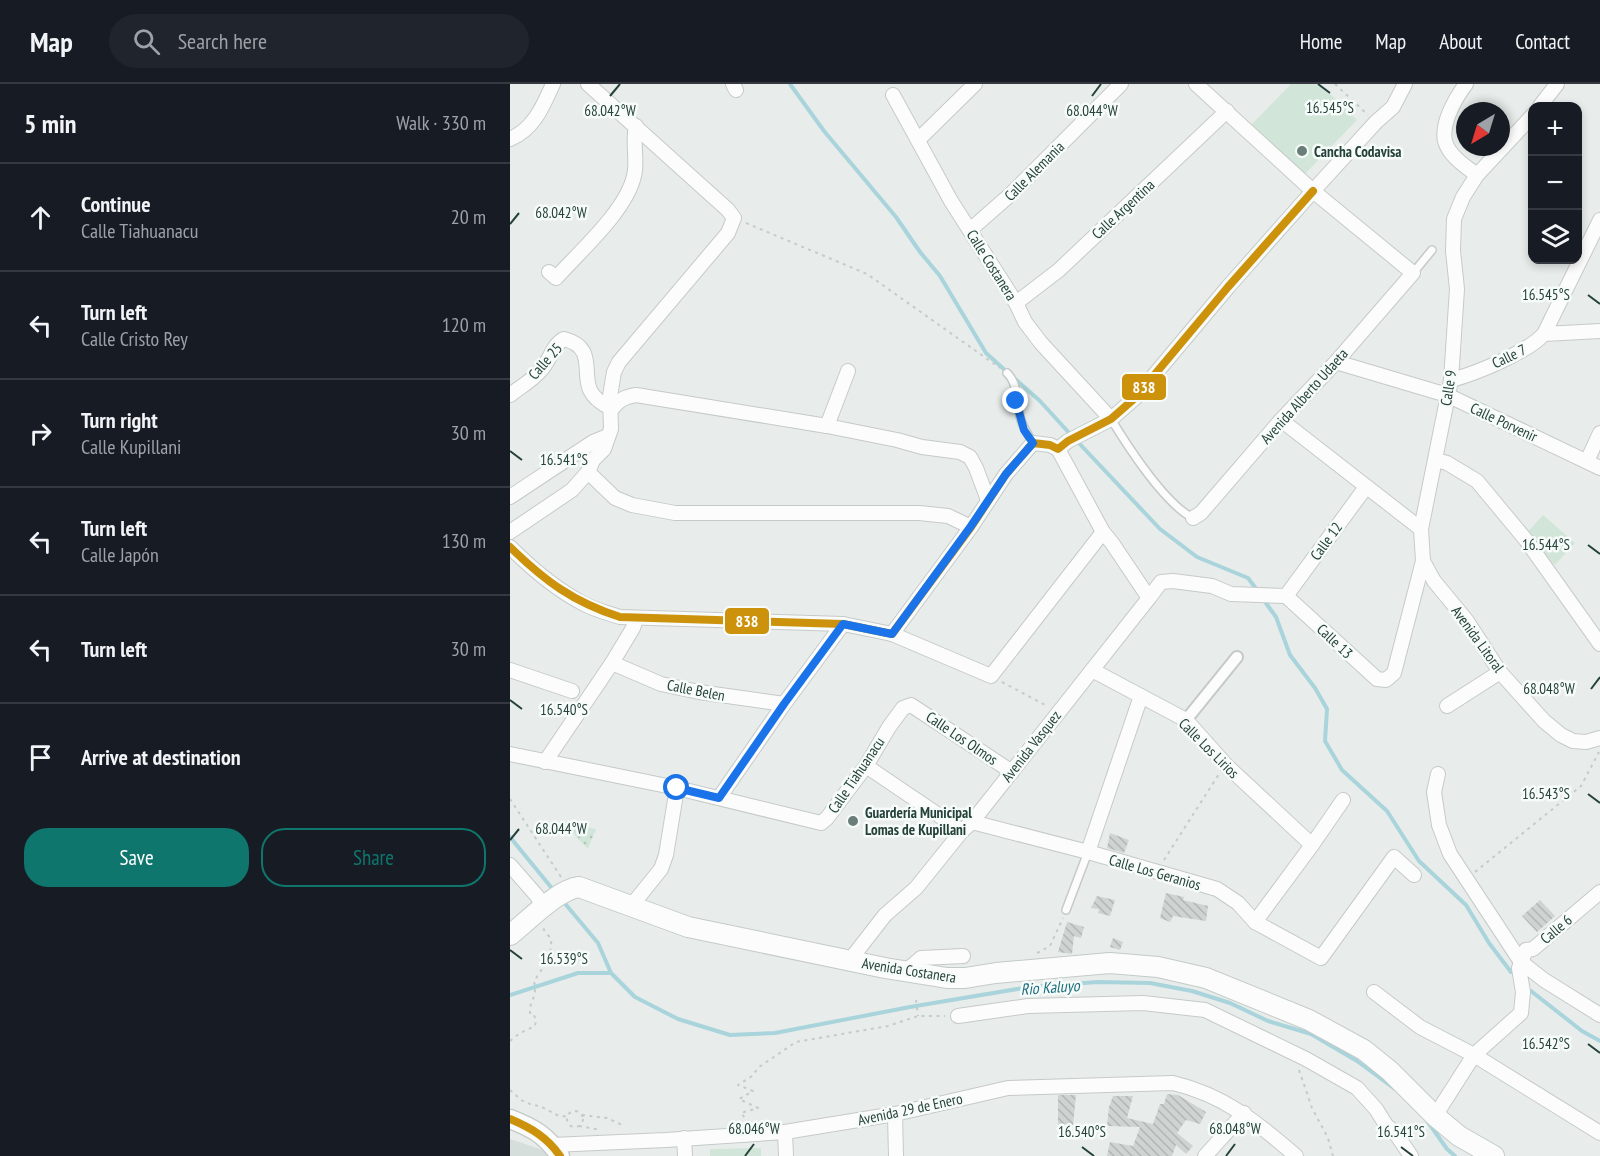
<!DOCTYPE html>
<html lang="en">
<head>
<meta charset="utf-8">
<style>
  body { margin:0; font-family:"PT Sans Narrow",sans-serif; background:#20242c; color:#f1f3f6 }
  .controls { position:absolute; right:18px; top:18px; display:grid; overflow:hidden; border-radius:12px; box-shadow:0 3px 9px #0003 }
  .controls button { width:54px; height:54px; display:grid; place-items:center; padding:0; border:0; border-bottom:2px solid #363941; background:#171b24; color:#f1f3f6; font:30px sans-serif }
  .compass { position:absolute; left:946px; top:18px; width:54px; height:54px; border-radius:50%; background:#171b24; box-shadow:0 3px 9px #0003; rotate:218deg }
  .stop { position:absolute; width:18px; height:18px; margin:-14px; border:4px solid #1a73e8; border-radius:50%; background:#fff }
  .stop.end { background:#1a73e8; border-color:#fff; box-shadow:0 2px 6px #0008 }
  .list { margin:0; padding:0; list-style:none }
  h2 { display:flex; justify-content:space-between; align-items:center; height:78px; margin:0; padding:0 24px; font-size:26px }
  h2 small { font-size:20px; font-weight:400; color:#9ea1a6 }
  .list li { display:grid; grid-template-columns:39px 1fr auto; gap:18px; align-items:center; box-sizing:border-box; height:108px; padding:0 24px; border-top:2px solid #363941 }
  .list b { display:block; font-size:22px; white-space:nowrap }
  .list p { margin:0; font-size:20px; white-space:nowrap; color:#9ea1a6 }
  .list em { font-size:20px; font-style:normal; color:#9ea1a6 }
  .actions { display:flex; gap:12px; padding:18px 24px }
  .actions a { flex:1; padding:14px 0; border:2px solid #0f766e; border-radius:24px; text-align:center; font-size:21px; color:#0f766e }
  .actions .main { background:#0f766e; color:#fff }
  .icon { flex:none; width:33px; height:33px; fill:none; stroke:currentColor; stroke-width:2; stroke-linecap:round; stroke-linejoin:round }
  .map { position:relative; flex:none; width:1090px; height:1072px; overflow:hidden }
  header { display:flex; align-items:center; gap:36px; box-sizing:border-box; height:84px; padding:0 30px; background:#171b24; border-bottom:2px solid #363941 }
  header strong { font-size:28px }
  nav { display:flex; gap:33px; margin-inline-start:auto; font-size:21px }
  .search { width:420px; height:54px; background:#20242c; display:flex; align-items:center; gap:15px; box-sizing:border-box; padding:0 21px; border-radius:33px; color:#9ea1a6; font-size:22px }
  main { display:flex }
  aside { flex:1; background:#171b24 }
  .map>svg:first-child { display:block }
  .built { fill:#d6dedb }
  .green { fill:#d1e6d8 }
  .park { fill:url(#park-dots) }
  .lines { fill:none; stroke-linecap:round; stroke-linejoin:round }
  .stream { stroke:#a9d4db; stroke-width:4 }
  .building { fill:url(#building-back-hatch) }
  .service-casing { stroke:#c5cac8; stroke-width:10 }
  .pedestrian-casing { stroke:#c5cac8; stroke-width:14 }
  .minor-casing { stroke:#c5cac8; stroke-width:16 }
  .tertiary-casing { stroke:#c5cac8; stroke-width:21 }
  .secondary-casing { stroke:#c3cbc8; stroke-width:22 }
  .path { stroke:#c3ccca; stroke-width:2; stroke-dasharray:3 4.5; stroke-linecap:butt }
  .service { stroke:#fcfcfc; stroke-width:7 }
  .pedestrian { stroke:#fcfcfc; stroke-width:10 }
  .minor { stroke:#fcfcfc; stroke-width:14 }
  .tertiary { stroke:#fcfcfc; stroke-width:18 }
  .secondary { stroke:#fcfcfc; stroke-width:20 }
  .bus-1-casing { stroke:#f7fbf9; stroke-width:12 }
  .bus-1 { stroke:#cd920c; stroke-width:8 }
  .route { stroke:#1a73e8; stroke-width:8 }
  .ticks { fill:none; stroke:#24423a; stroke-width:2 }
  .poi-dot { fill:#697e78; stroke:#f7fbf9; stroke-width:2 }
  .labels { text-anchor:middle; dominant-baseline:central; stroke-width:5; stroke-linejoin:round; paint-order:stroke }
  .poi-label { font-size:15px; font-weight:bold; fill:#24423a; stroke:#f7fbf9; text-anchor:start }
  .street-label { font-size:15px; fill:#24423a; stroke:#f7fbf9 }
  .water-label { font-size:16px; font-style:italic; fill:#1c6f80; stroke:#f7fbf9 }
  .ticks-label { font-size:15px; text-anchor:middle; fill:#24423a; stroke:#f7fbf9; stroke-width:5; stroke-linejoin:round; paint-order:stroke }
  .line-badge { stroke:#f7fbf9; stroke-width:2 }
  .badge-label { font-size:16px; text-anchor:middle; font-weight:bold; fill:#fff }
</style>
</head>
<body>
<header>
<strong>Map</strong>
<div class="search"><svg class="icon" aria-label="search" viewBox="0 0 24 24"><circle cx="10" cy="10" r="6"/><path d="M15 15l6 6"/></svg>Search here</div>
<nav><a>Home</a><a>Map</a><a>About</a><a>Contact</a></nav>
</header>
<main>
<aside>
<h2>5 min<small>Walk · 330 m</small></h2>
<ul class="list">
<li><svg class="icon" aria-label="ahead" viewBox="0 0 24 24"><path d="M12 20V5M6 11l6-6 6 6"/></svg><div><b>Continue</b><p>Calle Tiahuanacu</p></div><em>20 m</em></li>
<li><svg class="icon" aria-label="left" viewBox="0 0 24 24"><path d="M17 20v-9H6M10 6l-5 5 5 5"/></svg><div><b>Turn left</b><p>Calle Cristo Rey</p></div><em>120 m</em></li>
<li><svg class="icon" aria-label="right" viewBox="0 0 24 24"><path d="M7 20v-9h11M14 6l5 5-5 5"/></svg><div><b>Turn right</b><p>Calle Kupillani</p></div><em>30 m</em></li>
<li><svg class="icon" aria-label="left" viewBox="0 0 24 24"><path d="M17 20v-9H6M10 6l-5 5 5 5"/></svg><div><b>Turn left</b><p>Calle Japón</p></div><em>130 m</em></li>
<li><svg class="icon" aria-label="left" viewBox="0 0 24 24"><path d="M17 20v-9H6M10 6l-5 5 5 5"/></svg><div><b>Turn left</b></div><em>30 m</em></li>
<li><svg class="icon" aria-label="arrive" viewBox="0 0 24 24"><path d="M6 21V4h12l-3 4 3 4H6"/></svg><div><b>Arrive at destination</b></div></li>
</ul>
<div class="actions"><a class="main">Save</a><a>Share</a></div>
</aside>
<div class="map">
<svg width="1090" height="1072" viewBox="0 0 1090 1072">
  <defs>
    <pattern id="park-dots" width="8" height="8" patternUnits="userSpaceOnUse" patternTransform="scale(1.5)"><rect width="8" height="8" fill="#d1e6d8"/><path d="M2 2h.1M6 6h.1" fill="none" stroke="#b3c6ba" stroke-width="1.8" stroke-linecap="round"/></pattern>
    <pattern id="building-back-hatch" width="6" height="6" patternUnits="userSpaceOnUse" patternTransform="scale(1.5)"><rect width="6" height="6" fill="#cfd4d2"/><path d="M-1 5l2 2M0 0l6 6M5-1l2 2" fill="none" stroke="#b2b7b5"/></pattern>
  </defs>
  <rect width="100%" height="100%" fill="#e8edeb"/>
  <path class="built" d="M0,1055L33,1066L40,1072H0Z"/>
  <g class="green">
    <path d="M781,0H810L847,36L793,92L741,41Z"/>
    <path d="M1033,431L1065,459L1045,481L1014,452Z"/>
    <path d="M251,1064V1072H200V1065Z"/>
  </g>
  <path class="park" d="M51,737L86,745L78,765Z"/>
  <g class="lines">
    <g class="stream">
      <path d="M280,0L314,47L386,133L410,168L430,192L476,269L497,288"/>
      <path d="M503,293L530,317L561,351"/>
      <path d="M566,356L650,445L687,473L738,494L747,506"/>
      <path d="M753,515L766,533L780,571L805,604L817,625L815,657L832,686L877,727L909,777L956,821L979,859L1001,888"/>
      <path d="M0,753L45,808"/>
      <path d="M52,816L88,859L101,889L125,913L168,935L220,951L265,949L400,923L519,903L588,898L640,899L682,907L720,919L758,937L801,950L847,977L885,1005"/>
      <path d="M1021,907L1072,947L1090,957"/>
      <path d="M0,911L68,889H101"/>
      <path d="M918,1038L937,1065L945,1072"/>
    </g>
  </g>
  <g class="building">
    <path d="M600,749L619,756L614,769L597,764Z"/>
    <path d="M656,809L674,813L673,816L698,822L696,837L663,832L660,838L650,834Z"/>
    <path d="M587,812L605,816L600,832L588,829L589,825L581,824Z"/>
    <path d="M1030,816L1045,832L1027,848L1012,832Z"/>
    <path d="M557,838L574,843L571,854L564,852L562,870L548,868Z"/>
    <path d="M603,854L613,858L610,866L600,863Z"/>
    <path d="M657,1010L668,1011L696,1028L690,1040L676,1036L667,1049L683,1062L676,1070L666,1061L662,1072H597L600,1058L623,1062L630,1043L597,1042L599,1023L603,1012H623L617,1034L643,1040L650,1020H654Z"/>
    <path d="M548,1011H566L563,1041L548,1040Z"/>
  </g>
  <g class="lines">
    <defs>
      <g id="service">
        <path d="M903,189L922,166"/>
        <path d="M497,289C509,300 506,321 511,336C514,345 518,351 523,359"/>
        <path d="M601,335C618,363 655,420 683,434"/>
        <path d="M556,826L578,768"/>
      </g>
      <path id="pedestrian" d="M676,636L727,573"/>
      <g id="minor">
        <path d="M223,0L226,6"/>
        <path d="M956,0C946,13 931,39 935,57C939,72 956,83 967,91"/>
        <path d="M383,11L441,117L506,219L515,238L531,259L601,335"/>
        <path d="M1030,22L1047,0"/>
        <path d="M0,55C24,45 33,22 43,0"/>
        <path d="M408,56L465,0"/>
        <path d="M460,146L501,110L611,0"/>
        <path d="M39,188L46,194C70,167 116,127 124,92C128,76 122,60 126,42"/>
        <path d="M506,219L549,186L717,27"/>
        <path d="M1034,250L1090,247"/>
        <path d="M826,278L937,311L1090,384"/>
        <path d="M941,296C965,290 1018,268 1034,250L1090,136"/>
        <path d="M0,311C10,303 23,296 31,286C40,277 42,261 54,255C86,263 72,288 80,306C84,315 94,321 102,325C109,316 114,313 126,311L317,342L387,356L412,363L450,368L460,373L466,384L478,416"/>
        <path d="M771,336L911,445"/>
        <path d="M317,342L338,287"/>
        <path d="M548,365L593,448L602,459L639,514"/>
        <path d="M926,376L937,379L967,397L1016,456L1090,560"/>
        <path d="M1077,377L1090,349"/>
        <path d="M78,388L105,414L122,421L165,429H409L438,432L461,443"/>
        <path d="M0,413L83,358L98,352"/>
        <path d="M683,434L691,429L771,336L826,278L903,189L803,107L686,0"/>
        <path d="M0,448L62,406L78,388L83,376L94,365L101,345L100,312L104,288L109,278L218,149L224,134L218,126L78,0"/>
        <path d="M0,463C22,485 47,506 74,520C85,526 98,529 110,533L333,540L382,550L481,592L593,448"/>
        <path d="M913,477L924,497L957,537L990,588L1034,637L1051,651L1063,657L1076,658L1090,654"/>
        <path d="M776,512L867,595L876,596L884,589L913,477L911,445L941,296L947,205L943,167L944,135L953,113L967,91L1023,31"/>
        <path d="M776,512L856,403"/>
        <path d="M382,550L461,443L496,390L523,359L540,361L548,365L558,357L601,335L625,314L718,203L803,107L866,38L883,23L895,0"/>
        <path d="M102,579L151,600L189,608L274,620"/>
        <path d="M0,586L62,607"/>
        <path d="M582,586L676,636L716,681L802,761"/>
        <path d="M937,622L990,588"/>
        <path d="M0,670L167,704L311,739L317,734L356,682L379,643L393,624L401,621L502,688"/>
        <path d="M35,678L102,579L123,544L126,535"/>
        <path d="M356,682L452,747"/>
        <path d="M928,690L924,708L929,741L940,770L1011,878L1034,896L1090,931"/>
        <path d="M209,714L274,620L333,540"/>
        <path d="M462,738L578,768L707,805L728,819L745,838L811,874L884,773L904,791"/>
        <path d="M578,768L631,612"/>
        <path d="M0,781L27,812L34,824"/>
        <path d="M122,821L151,785L156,771L167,704"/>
        <path d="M745,838L802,761L833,716"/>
        <path d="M340,876L375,831L406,804L452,747L462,738L639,514L651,498L663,497L702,502L721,510L776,512"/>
        <path d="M396,887L411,874L453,872"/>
        <path d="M864,908L910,943L964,971L1090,1049"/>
        <path d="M448,932L518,922L633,919L695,926L796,975L847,1004L866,1025L876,1041L886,1050L901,1072"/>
        <path d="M385,1030L386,1072"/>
        <path d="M925,1032L964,971L1011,929L1013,908L1009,884L1016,866L1023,865L1090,808"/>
        <path d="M275,1048L276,1072"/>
        <path d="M174,1054L175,1072"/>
        <path d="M42,1061L156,1056L275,1048L385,1030L498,1004L663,999C714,1011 748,1039 786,1072"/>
        <path d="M695,1072L734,1029"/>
      </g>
      <path id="tertiary" d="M0,1035C23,1044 36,1051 50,1072"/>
      <path id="secondary" d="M0,851C18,837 47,806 69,803L178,843L375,884L437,894H455L486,889L600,879L648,883L696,894L799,936L854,966L880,987L925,1032L949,1052L984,1072"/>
    </defs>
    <use href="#service" class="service-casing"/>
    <use href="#pedestrian" class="pedestrian-casing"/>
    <use href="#minor" class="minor-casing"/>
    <use href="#tertiary" class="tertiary-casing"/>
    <use href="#secondary" class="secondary-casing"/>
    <g class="path">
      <path d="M825,0L858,31"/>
      <path d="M236,139L357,190L490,284"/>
      <path d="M492,598L537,622"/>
      <path d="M0,715L51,793"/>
      <path d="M654,776L709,690"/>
      <path d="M965,788L1071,702L1089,668"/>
      <path d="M527,869L540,862L553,834"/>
      <path d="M406,916L408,932"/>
      <path d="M0,957L10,949L25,942L26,936L23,929H20C19,916 28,914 24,897C31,887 43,870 41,857C40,852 35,848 33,844"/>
      <path d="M789,986L802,1024L818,1054L823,1072"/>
      <path d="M0,1006L11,1016L22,1021L30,1022L47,1031L58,1033"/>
      <circle cx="65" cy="1035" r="8"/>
      <path d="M72,1031L97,1034L110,1040L112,1044"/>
      <path d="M239,1039L231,1029L248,1024L229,1015L243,1007L228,1001L242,992L249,983L286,958L378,942L408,932H435"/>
      <path d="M69,1042L91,1046"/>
    </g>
    <use href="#service" class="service"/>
    <use href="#pedestrian" class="pedestrian"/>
    <use href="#minor" class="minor"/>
    <use href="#tertiary" class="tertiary"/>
    <use href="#secondary" class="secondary"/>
    <defs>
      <g id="bus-1">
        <path d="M0,463C35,497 63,518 110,533L333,540L382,550L461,443L496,390L523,359L540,361L548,365L558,357L601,335L625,314L718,203L803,107"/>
        <path d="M0,1035C21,1044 37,1053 50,1072"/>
      </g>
    </defs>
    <use href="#bus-1" class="bus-1-casing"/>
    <use href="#bus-1" class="bus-1"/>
  </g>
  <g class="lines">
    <path class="route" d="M167,704L209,714L274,620L333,540L382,550L461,442L496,390L523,359L514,346L506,317"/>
  </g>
  <path class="ticks" d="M808,0L820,9M100,12L110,0M582,12L591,0M0,140L9,129M1078,211L1090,220M0,367L12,376M1078,461L1090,470M1081,605L1090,593M0,616L12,625M1078,710L1090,719M0,756L9,745M0,866L12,875M1078,960L1090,969M572,1063L584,1072M891,1063L903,1072M235,1072L244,1060M716,1072L725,1060"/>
  <g class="poi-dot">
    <circle cx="792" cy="67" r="6"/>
    <circle cx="343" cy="737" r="6"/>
  </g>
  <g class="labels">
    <g class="poi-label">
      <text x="804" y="67">Cancha Codavisa</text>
      <text x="355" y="728">Guardería Municipal<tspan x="355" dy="17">Lomas de Kupillani</tspan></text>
    </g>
    <g class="street-label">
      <text transform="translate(524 87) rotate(-45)">Calle Alemania</text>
      <text transform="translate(613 125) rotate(-43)">Calle Argentina</text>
      <text transform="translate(482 181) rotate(58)">Calle Costanera</text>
      <text transform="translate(999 272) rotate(-26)">Calle 7</text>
      <text transform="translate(35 277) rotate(-49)">Calle 25</text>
      <text transform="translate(938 304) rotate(-81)">Calle 9</text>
      <text transform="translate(794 312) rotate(-48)">Avenida Alberto Udaeta</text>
      <text transform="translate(994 338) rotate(25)">Calle Porvenir</text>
      <text transform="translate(816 457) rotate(-54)">Calle 12</text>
      <text transform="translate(968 555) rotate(54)">Avenida Litoral</text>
      <text transform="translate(825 557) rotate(43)">Calle 13</text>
      <text transform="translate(186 606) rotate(11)">Calle Belen</text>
      <text transform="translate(452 654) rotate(34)">Calle Los Olmos</text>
      <text transform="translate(521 662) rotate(-52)">Avenida Vasquez</text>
      <text transform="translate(699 664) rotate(45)">Calle Los Lirios</text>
      <text transform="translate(346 691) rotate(-56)">Calle Tiahuanacu</text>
      <text transform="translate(645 788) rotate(16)">Calle Los Geranios</text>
      <text transform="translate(1046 845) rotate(-40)">Calle 6</text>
      <text transform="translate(399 886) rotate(9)">Avenida Costanera</text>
      <text transform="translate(400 1025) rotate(-12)">Avenida 29 de Enero</text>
    </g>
    <g class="water-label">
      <text transform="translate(540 903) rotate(-4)">Rio Kaluyo</text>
    </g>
  </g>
  <g class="ticks-label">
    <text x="820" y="29">16.545°S</text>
    <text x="100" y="32">68.042°W</text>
    <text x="582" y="32">68.044°W</text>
    <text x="51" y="134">68.042°W</text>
    <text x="1036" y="216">16.545°S</text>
    <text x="54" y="381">16.541°S</text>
    <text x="1036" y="466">16.544°S</text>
    <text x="1039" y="610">68.048°W</text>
    <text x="54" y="631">16.540°S</text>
    <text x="1036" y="715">16.543°S</text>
    <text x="51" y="750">68.044°W</text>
    <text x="54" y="880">16.539°S</text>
    <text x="1036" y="965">16.542°S</text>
    <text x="244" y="1050">68.046°W</text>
    <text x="725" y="1050">68.048°W</text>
    <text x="572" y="1053">16.540°S</text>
    <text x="891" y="1053">16.541°S</text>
  </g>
  <g class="line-badge">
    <rect x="611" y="289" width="46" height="28" rx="6" fill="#cd920c"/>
    <rect x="214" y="523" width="46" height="28" rx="6" fill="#cd920c"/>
  </g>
  <g class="badge-label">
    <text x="634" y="309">838</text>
    <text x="237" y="543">838</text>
  </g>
</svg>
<div class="controls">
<button>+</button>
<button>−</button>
<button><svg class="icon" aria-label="layers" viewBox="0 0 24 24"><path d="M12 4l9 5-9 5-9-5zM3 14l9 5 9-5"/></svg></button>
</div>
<svg class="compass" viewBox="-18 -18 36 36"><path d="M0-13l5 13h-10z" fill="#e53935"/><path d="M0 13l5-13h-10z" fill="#9ea1a6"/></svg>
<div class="stop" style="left:167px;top:704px"></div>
<div class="stop end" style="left:506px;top:317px"></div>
</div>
</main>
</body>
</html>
